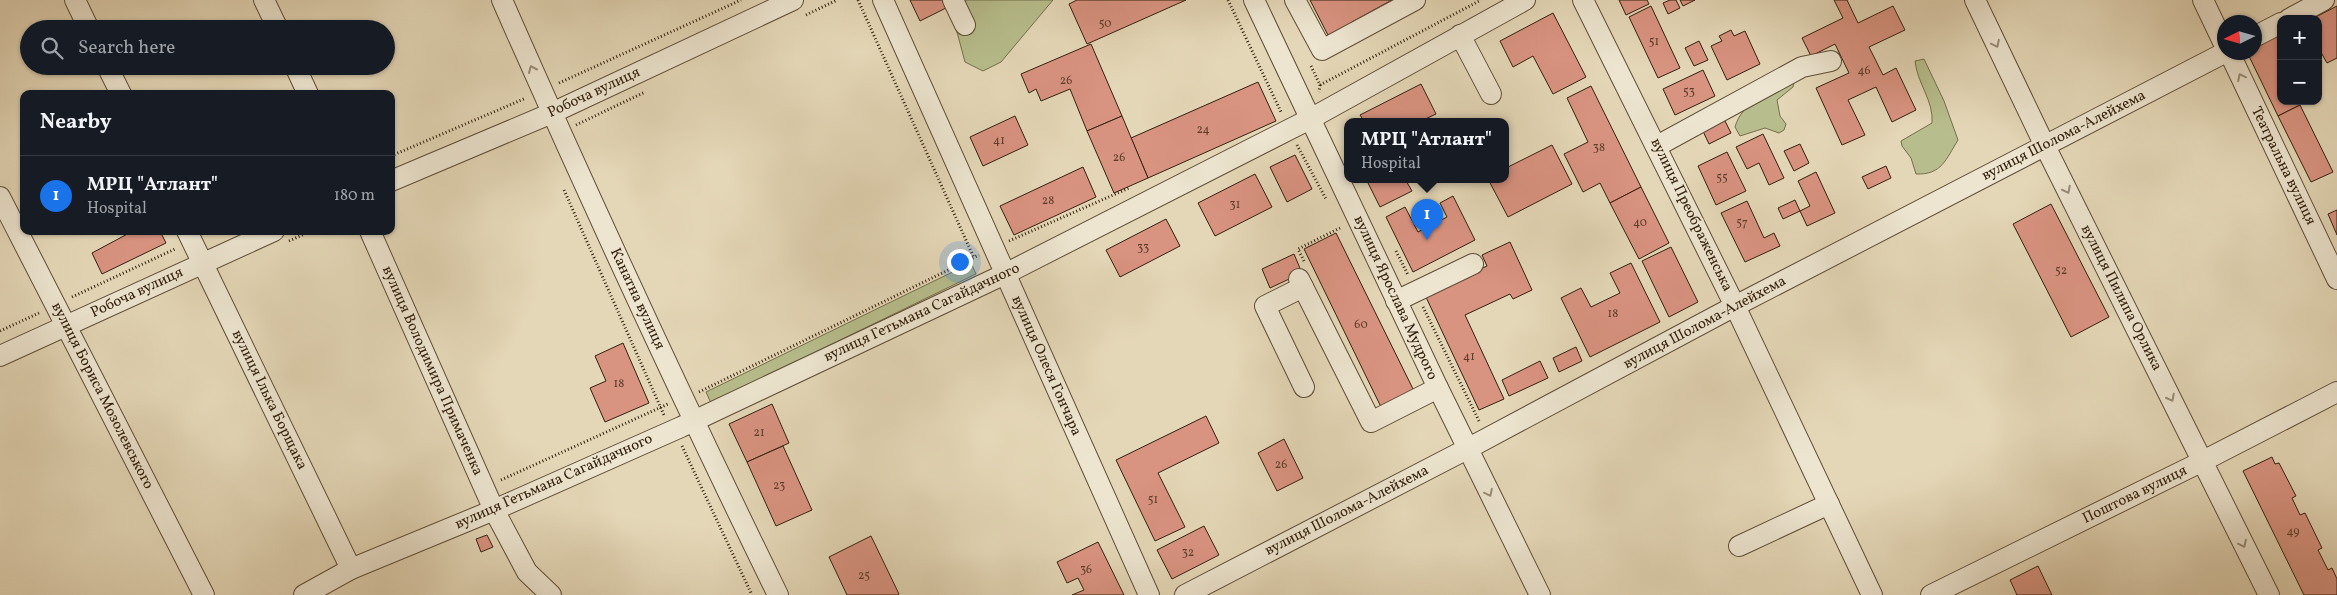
<!DOCTYPE html>
<html lang="en">
<head>
<meta charset="utf-8">
<style>
  body { margin:0; font-family:Vollkorn,serif; background:#242831; color:#f1f3f6 }
  .controls { position:absolute; right:15px; top:15px; display:grid; overflow:hidden; border-radius:10px; box-shadow:0 1px 4px #0004 }
  .controls button { width:45px; height:45px; display:grid; place-items:center; padding:0; border:0; border-bottom:1px solid #363941; background:#171b24; color:#f1f3f6; font:25px sans-serif }
  .compass { position:absolute; left:2217px; top:15px; width:45px; height:45px; border-radius:50%; background:#171b24; box-shadow:0 1px 4px #0004; rotate:265deg }
  .you { position:absolute; left:959px; top:261px; width:18px; height:18px; margin:-12px; border:4px solid #fff; border-radius:50%; background:#1a73e8; box-shadow:0 0 0 8px #1a73e833 }
  .badge { display:grid; place-items:center; width:32px; height:32px; border-radius:50%; background:#1a73e8; color:#fff; font-size:16px; font-weight:700 }
  .pin { position:absolute; translate:-50% -41px; filter:drop-shadow(0 1px 2px #0008) }
  .pin::after { content:''; position:absolute; top:26px; width:18px; height:15px; background:inherit; clip-path:polygon(0 0,100% 0,50% 100%) }
  .popup { position:absolute; left:1344px; top:118px; width:165px; height:65px; box-sizing:border-box; display:grid; place-content:center; border-radius:10px; background:#171b24; filter:drop-shadow(0 1px 4px #0005); font-size:16px; white-space:nowrap; color:#9ea1a6 }
  .popup b { font-size:19px; color:#f1f3f6 }
  .popup::after { content:''; position:absolute; left:50%; top:100%; margin-left:-10px; border:10px solid transparent; border-top-color:#171b24 }
  .list { margin:0; padding:0; list-style:none }
  h2 { display:flex; justify-content:space-between; align-items:center; height:65px; margin:0; padding:0 20px; font-size:21px }
  h2 small { font-size:16px; font-weight:400; color:#9ea1a6 }
  .list li { display:grid; grid-template-columns:32px 1fr auto; gap:15px; align-items:center; box-sizing:border-box; height:80px; padding:0 20px; border-top:1px solid #363941 }
  .list b { display:block; font-size:19px; white-space:nowrap }
  .list p { margin:0; font-size:16px; white-space:nowrap; color:#9ea1a6 }
  .list em { font-size:16px; font-style:normal; color:#9ea1a6 }
  .icon { flex:none; width:28px; height:28px; fill:none; stroke:currentColor; stroke-width:2; stroke-linecap:round; stroke-linejoin:round }
  .map { position:relative; flex:none; width:2337px; height:595px; overflow:hidden }
  .search { position:absolute; background:#171b24; box-shadow:0 1px 4px #0004; left:20px; top:20px; width:375px; height:55px; display:flex; align-items:center; gap:12px; box-sizing:border-box; padding:0 18px; border-radius:28px; color:#9ea1a6; font-size:19px }
  .panel { position:absolute; background:#171b24; box-shadow:0 1px 4px #0004; left:20px; top:90px; width:375px; height:145px; border-radius:10px }
  .map>svg:first-child { display:block }
  .green { fill:#b7bd8c; stroke:#756e4c }
  .building { fill:#d99381; stroke:#33200c }
  .lines { fill:none; stroke-linecap:round; stroke-linejoin:round }
  .minor-casing { stroke:#5f4e37; stroke-width:22 }
  .path { stroke:#33200c; stroke-width:3; stroke-dasharray:1 2.5; stroke-linecap:butt }
  .minor { stroke:#ede5d0; stroke-width:20 }
  .oneway { stroke:#998c78 }
  .labels { text-anchor:middle; dominant-baseline:central; stroke-width:4; stroke-linejoin:round; paint-order:stroke }
  .number-label { font-size:12px; fill:#5c3d29 }
  .street-label { font-size:15px; fill:#33200c; stroke:#ede5d0 }
</style>
</head>
<body>
<div class="map">
<svg width="2337" height="595" viewBox="0 0 2337 595">
  <rect width="100%" height="100%" fill="#e4d7b7"/>
  <filter id="stains"><feTurbulence type="fractalNoise" baseFrequency=".004" numOctaves="4"/><feColorMatrix values="0 0 0 0 .2 0 0 0 0 .09 0 0 0 0 .02 0 0 0 .5 -.17"/></filter>
  <radialGradient id="worn" r=".72"><stop offset=".6" stop-color="#630" stop-opacity="0"/><stop offset="1" stop-color="#630" stop-opacity=".3"/></radialGradient>
  <g class="green">
    <path d="M966,0H1053L1001,62L983,71L965,62L957,32Z"/>
    <path d="M1924,59L1944,101L1958,140C1946,159 1942,175 1916,174L1911,158L1902,146L1901,141L1932,123C1934,101 1917,83 1915,61Z"/>
    <path d="M1794,82L1793,87L1777,100L1780,116L1786,124L1784,130L1779,133L1765,128L1740,136L1735,127C1742,101 1771,93 1794,82Z"/>
    <path d="M971,263L976,274L711,403L706,392Z"/>
  </g>
  <g class="building">
    <path d="M910,0H952L954,4L920,21Z"/>
    <path d="M1077,0H1186L1087,44L1069,4Z"/>
    <path d="M1310,0H1392L1352,22L1353,24L1329,37Z"/>
    <path d="M1619,0H1647L1649,4L1626,15Z"/>
    <path d="M1670,0H1676L1680,8L1668,14L1663,3Z"/>
    <path d="M1680,0H1695L1683,6Z"/>
    <path d="M1834,0H1847L1858,23L1893,6L1905,30L1869,47L1883,75L1896,68L1916,110L1892,122L1876,87L1848,100L1865,135L1842,145L1816,88L1849,73L1835,44L1811,56L1802,38L1843,18Z"/>
    <path d="M1651,6L1680,68L1658,78L1629,17Z"/>
    <path d="M2337,6V58L2327,63L2318,47V19H2312Z"/>
    <path d="M1553,13L1586,77L1553,94L1533,56L1513,67L1500,41Z"/>
    <path d="M1731,30L1734,36L1745,31L1760,64L1727,80L1711,46L1722,41L1719,36Z"/>
    <path d="M2281,34V101H2308L2278,116L2247,52H2254V47Z"/>
    <path d="M1699,41L1708,60L1694,66L1685,48Z"/>
    <path d="M1091,44L1122,116L1087,131L1070,89L1041,101L1036,89L1029,93L1021,74Z"/>
    <path d="M1703,70L1715,96L1675,115L1663,89Z"/>
    <path d="M1258,82L1276,121L1148,178L1131,138Z"/>
    <path d="M1421,84L1436,114L1421,121H1364L1360,115Z"/>
    <path d="M1591,86L1641,187L1610,203L1600,183L1583,192L1564,154L1588,142L1567,98Z"/>
    <path d="M2300,105L2333,172L2311,182L2278,116Z"/>
    <path d="M1015,116L1028,145L983,166L970,137Z"/>
    <path d="M1122,116L1148,178L1114,193L1087,131Z"/>
    <path d="M1723,117L1731,133L1709,144L1701,127Z"/>
    <path d="M1763,134L1784,178L1769,185L1759,163L1747,169L1736,147Z"/>
    <path d="M1800,144L1809,163L1794,171L1784,151Z"/>
    <path d="M1552,145L1572,184L1508,217L1488,179H1506V168Z"/>
    <path d="M1727,152L1746,191L1716,205L1698,166Z"/>
    <path d="M1295,155L1312,189L1287,202L1270,167Z"/>
    <path d="M1886,166L1891,178L1868,189L1862,177Z"/>
    <path d="M1083,167L1096,197L1014,235L1000,206Z"/>
    <path d="M1816,172L1835,213L1807,226L1800,211L1810,206L1798,181Z"/>
    <path d="M1255,174L1272,207L1215,236L1198,203Z"/>
    <path d="M1366,179H1405L1412,191L1380,207Z"/>
    <path d="M1641,187L1669,243L1639,259L1610,203Z"/>
    <path d="M1453,196L1475,240L1413,272L1386,217L1405,207L1418,232L1447,217L1440,203Z"/>
    <path d="M1795,200L1800,211L1783,219L1778,208Z"/>
    <path d="M1747,201L1764,238L1774,233L1780,246L1745,262L1721,213Z"/>
    <path d="M2051,204L2109,317L2071,337L2013,224Z"/>
    <path d="M2337,210V235L2328,214Z"/>
    <path d="M1166,219L1180,246L1120,277L1106,250Z"/>
    <path d="M133,231H160L166,243L102,274L92,253Z"/>
    <path d="M1336,233L1415,393L1382,409L1304,249Z"/>
    <path d="M1510,242L1532,290L1513,299L1510,294L1465,315L1504,399L1479,410L1425,295L1487,266L1482,255Z"/>
    <path d="M1671,247L1698,302L1669,317L1642,261Z"/>
    <path d="M1294,254L1302,273L1270,288L1262,269Z"/>
    <path d="M1631,263L1660,322L1590,357L1561,298L1581,288L1591,307L1620,293L1610,273Z"/>
    <path d="M623,343L649,403L605,422L590,388L606,381L595,356Z"/>
    <path d="M1576,347L1582,361L1559,372L1553,358Z"/>
    <path d="M1540,361L1548,378L1509,396L1502,380Z"/>
    <path d="M772,404L789,443L747,462L729,424Z"/>
    <path d="M1206,416L1219,443L1158,473L1185,527L1155,541L1116,460Z"/>
    <path d="M1284,439L1303,478L1277,491L1258,453Z"/>
    <path d="M783,446L812,510L776,526L747,462Z"/>
    <path d="M2272,457L2275,464L2279,463L2296,496L2292,498L2300,515L2305,513L2322,548L2318,550L2328,570L2332,568L2337,579V595H2304L2243,471Z"/>
    <path d="M1204,526L1219,555L1172,579L1157,550Z"/>
    <path d="M487,535L493,547L481,552L476,539Z"/>
    <path d="M871,536L899,594L898,595H847L829,557Z"/>
    <path d="M1098,542L1124,595H1072L1084,590L1078,578L1067,583L1057,562Z"/>
    <path d="M2038,566L2052,595H2017L2010,580Z"/>
  </g>
  <g class="lines">
    <defs>
      <g id="minor">
        <path d="M75,0L89,29"/>
        <path d="M264,0L278,29"/>
        <path d="M502,0C590,200 682,399 778,595"/>
        <path d="M883,0L1149,595"/>
        <path d="M953,0L965,25"/>
        <path d="M1254,0L1438,388L1540,595"/>
        <path d="M1295,0L1322,50L1415,0"/>
        <path d="M1583,0L1735,306L1872,595"/>
        <path d="M1975,0L2045,146L2269,595"/>
        <path d="M2203,0L2224,44"/>
        <path d="M2289,19L2324,0"/>
        <path d="M1460,35L1491,94"/>
        <path d="M2254,37L2281,23"/>
        <path d="M2229,52L2337,279"/>
        <path d="M107,66L121,94"/>
        <path d="M295,66L308,94"/>
        <path d="M1657,146L1802,67L1831,61"/>
        <path d="M391,181L552,113L793,0"/>
        <path d="M0,197L204,595"/>
        <path d="M187,231L351,569"/>
        <path d="M370,231L494,510L527,572L551,595"/>
        <path d="M1299,279L1371,422L1438,388"/>
        <path d="M1303,287L1265,306L1304,387"/>
        <path d="M1396,301L1473,264"/>
        <path d="M0,356L274,231"/>
        <path d="M1739,546L1829,504"/>
        <path d="M304,595L351,569L494,510L681,427L1005,274L1310,119L1525,0"/>
        <path d="M1185,595L1467,449L1735,306L2226,52"/>
        <path d="M1931,595L2203,461L2337,392"/>
      </g>
    </defs>
    <use href="#minor" class="minor-casing"/>
    <g class="path">
      <path d="M858,0L974,258"/>
      <path d="M1228,0L1281,112"/>
      <path d="M806,15L837,0"/>
      <path d="M1311,66L1320,85L1319,92"/>
      <path d="M559,83L741,0"/>
      <path d="M1320,85L1481,0"/>
      <path d="M576,125L645,92"/>
      <path d="M1297,145L1326,199"/>
      <path d="M391,156L526,98"/>
      <path d="M564,190L664,415"/>
      <path d="M289,241L311,231"/>
      <path d="M1009,241L1129,188"/>
      <path d="M1396,251L1408,275"/>
      <path d="M1304,261L1298,249L1340,228"/>
      <path d="M72,297L175,249"/>
      <path d="M1423,307L1480,423"/>
      <path d="M0,331L39,313"/>
      <path d="M699,392L979,255"/>
      <path d="M682,446L752,595"/>
      <path d="M501,480L668,404"/>
    </g>
    <use href="#minor" class="minor"/>
  </g>
  <defs><path id="oneway-chevron" d="M-2-3.5L2.5 0L-2 3.5" fill="none" stroke-width="1.6" stroke-linecap="round" stroke-linejoin="round" transform="scale(1.25)"/></defs>
  <g class="oneway">
    <use href="#oneway-chevron" transform="translate(1996 44) rotate(64)"/>
    <use href="#oneway-chevron" transform="translate(532 69) rotate(-114)"/>
    <use href="#oneway-chevron" transform="translate(2241 77) rotate(-116)"/>
    <use href="#oneway-chevron" transform="translate(2067 190) rotate(63)"/>
    <use href="#oneway-chevron" transform="translate(2171 398) rotate(63)"/>
    <use href="#oneway-chevron" transform="translate(1489 493) rotate(64)"/>
    <use href="#oneway-chevron" transform="translate(2243 544) rotate(64)"/>
  </g>
  <g class="labels">
    <g class="number-label">
      <text x="1105" y="24">50</text>
      <text x="1654" y="42">51</text>
      <text x="1864" y="71">46</text>
      <text x="1066" y="81">26</text>
      <text x="1689" y="92">53</text>
      <text x="1203" y="130">24</text>
      <text x="999" y="141">41</text>
      <text x="1599" y="148">38</text>
      <text x="1119" y="158">26</text>
      <text x="1722" y="178">55</text>
      <text x="1048" y="201">28</text>
      <text x="1235" y="205">31</text>
      <text x="1640" y="223">40</text>
      <text x="1742" y="223">57</text>
      <text x="1143" y="248">33</text>
      <text x="2061" y="271">52</text>
      <text x="1613" y="314">18</text>
      <text x="1361" y="325">60</text>
      <text x="1469" y="357">41</text>
      <text x="619" y="384">18</text>
      <text x="759" y="433">21</text>
      <text x="1281" y="465">26</text>
      <text x="779" y="486">23</text>
      <text x="1153" y="500">51</text>
      <text x="2293" y="532">49</text>
      <text x="1188" y="553">32</text>
      <text x="1086" y="570">36</text>
      <text x="864" y="576">25</text>
    </g>
    <g class="street-label">
      <text transform="translate(594 93) rotate(-25)">Робоча вулиця</text>
      <text transform="translate(2064 136) rotate(-27)">вулиця Шолома-Алейхема</text>
      <text transform="translate(2283 166) rotate(64)">Театральна вулиця</text>
      <text transform="translate(1691 215) rotate(64)">вулиця Преображенська</text>
      <text transform="translate(137 293) rotate(-25)">Робоча вулиця</text>
      <text transform="translate(1395 298) rotate(65)">вулиця Ярослава Мудрого</text>
      <text transform="translate(2121 298) rotate(63)">вулиця Пилипа Орлика</text>
      <text transform="translate(637 299) rotate(65)">Канатна вулиця</text>
      <text transform="translate(922 313) rotate(-25)">вулиця Гетьмана Сагайдачного</text>
      <text transform="translate(1705 323) rotate(-28)">вулиця Шолома-Алейхема</text>
      <text transform="translate(1046 366) rotate(66)">вулиця Олеся Гончара</text>
      <text transform="translate(432 371) rotate(66)">вулиця Володимира Примаченка</text>
      <text transform="translate(102 396) rotate(63)">вулиця Бориса Мозолевського</text>
      <text transform="translate(269 400) rotate(64)">вулиця Ілька Борщака</text>
      <text transform="translate(554 482) rotate(-24)">вулиця Гетьмана Сагайдачного</text>
      <text transform="translate(2135 495) rotate(-26)">Поштова вулиця</text>
      <text transform="translate(1347 511) rotate(-27)">вулиця Шолома-Алейхема</text>
    </g>
  </g>
  <rect width="100%" height="100%" filter="url(#stains)"/>
  <rect width="100%" height="100%" fill="url(#worn)"/>
</svg>
<div class="controls">
<button>+</button>
<button>−</button>
</div>
<svg class="compass" viewBox="-18 -18 36 36"><path d="M0-13l5 13h-10z" fill="#e53935"/><path d="M0 13l5-13h-10z" fill="#9ea1a6"/></svg>
<div class="you"></div>
<div class="pin badge" style="left:1427px;top:240px">1</div>
<div class="popup"><b>МРЦ &quot;Атлант&quot;</b>Hospital</div>
<div class="search"><svg class="icon" aria-label="search" viewBox="0 0 24 24"><circle cx="10" cy="10" r="6"/><path d="M15 15l6 6"/></svg>Search here</div>
<section class="panel">
<h2>Nearby<small></small></h2>
<ul class="list">
<li><span class="badge">1</span><div><b>МРЦ &quot;Атлант&quot;</b><p>Hospital</p></div><em>180 m</em></li>
</ul>
</section>
</div>
</body>
</html>
